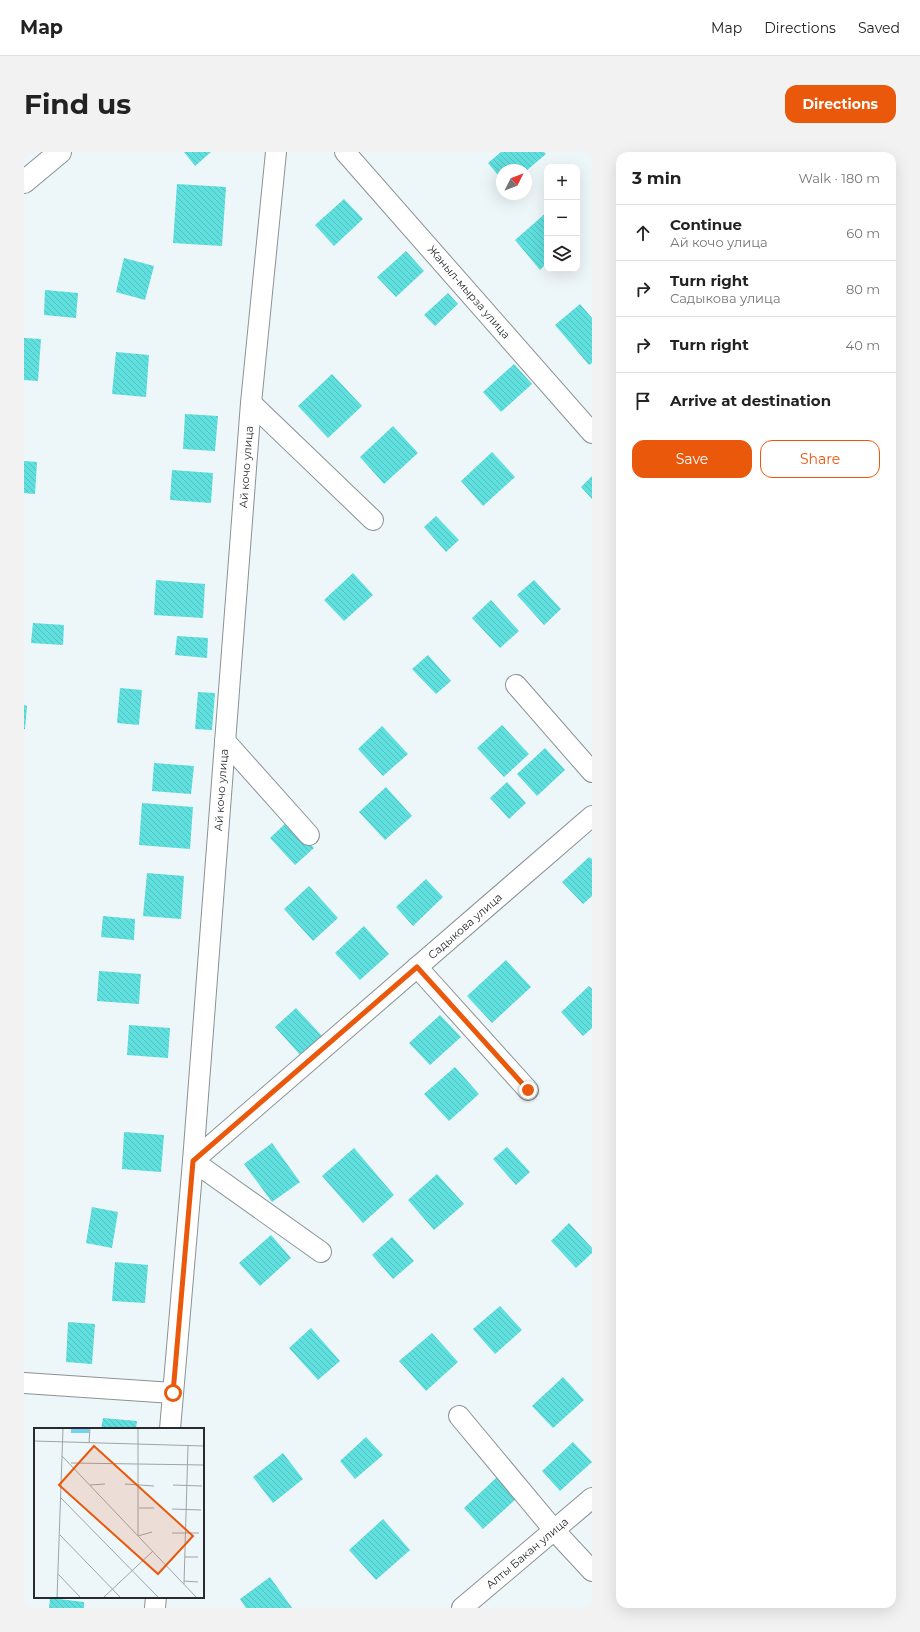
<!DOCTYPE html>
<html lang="en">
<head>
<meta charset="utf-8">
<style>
  body { margin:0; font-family:Montserrat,sans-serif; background:#f2f2f2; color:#222 }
  .controls { position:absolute; right:12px; top:12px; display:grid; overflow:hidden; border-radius:8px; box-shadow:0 4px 16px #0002 }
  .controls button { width:36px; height:36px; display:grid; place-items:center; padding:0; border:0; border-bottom:1px solid #e0e0e0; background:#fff; color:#222; font:20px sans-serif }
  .compass { position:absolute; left:472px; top:12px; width:36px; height:36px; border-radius:50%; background:#fff; box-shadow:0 4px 16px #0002; rotate:48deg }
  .stop { position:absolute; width:12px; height:12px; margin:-9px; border:3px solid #ea580c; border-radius:50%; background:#fff }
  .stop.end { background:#ea580c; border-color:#fff; box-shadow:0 1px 4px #0008 }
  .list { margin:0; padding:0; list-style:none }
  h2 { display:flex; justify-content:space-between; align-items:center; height:52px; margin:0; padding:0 16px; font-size:17px }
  h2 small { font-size:13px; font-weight:400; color:#767676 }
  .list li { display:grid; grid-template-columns:26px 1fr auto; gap:12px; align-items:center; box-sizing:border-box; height:56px; padding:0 16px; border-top:1px solid #e0e0e0 }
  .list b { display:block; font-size:15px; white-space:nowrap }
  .list p { margin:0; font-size:13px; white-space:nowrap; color:#767676 }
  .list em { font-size:13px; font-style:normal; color:#767676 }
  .actions { display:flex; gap:8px; padding:12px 16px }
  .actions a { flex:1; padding:9px 0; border:1px solid #ea580c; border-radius:12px; text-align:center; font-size:14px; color:#ea580c }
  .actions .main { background:#ea580c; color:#fff }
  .icon { flex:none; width:22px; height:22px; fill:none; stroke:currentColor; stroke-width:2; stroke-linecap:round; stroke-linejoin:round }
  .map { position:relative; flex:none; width:568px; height:1456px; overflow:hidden; border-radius:12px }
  header { display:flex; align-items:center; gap:24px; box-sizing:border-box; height:56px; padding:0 20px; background:#fff; border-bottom:1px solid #e0e0e0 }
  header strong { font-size:19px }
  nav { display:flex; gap:22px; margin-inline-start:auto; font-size:14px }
  .intro { display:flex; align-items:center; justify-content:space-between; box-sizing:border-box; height:96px; padding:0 24px }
  h1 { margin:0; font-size:28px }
  .button { padding:10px 18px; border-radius:12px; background:#ea580c; color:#fff; font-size:14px; font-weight:700 }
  main { display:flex; gap:24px; padding:0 24px }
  aside { flex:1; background:#fff; border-radius:12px; box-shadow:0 4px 16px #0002 }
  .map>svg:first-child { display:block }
  .building { fill:url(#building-back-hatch) }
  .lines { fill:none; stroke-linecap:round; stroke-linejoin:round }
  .minor-casing { stroke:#8a9295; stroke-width:22 }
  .tertiary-casing { stroke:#8a9295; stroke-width:24 }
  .minor { stroke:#fff; stroke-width:20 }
  .tertiary { stroke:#fff; stroke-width:22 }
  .route { stroke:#ea580c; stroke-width:5 }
  .labels { text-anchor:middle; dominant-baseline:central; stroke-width:3.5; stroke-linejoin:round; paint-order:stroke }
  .street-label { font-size:11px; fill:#282b2d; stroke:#fff }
  .inset-road { fill:none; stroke:#9ea5a7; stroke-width:1 }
  .view { fill:#e8590c; fill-opacity:0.15; stroke:#e8590c; stroke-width:2 }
  .inset-edge { fill:none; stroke:#282b2d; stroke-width:2 }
</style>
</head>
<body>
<header>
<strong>Map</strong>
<nav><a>Map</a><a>Directions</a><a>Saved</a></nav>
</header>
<div class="intro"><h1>Find us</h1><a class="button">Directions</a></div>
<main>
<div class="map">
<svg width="568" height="1456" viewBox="0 0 568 1456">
  <defs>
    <pattern id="building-back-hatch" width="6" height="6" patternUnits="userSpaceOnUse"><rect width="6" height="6" fill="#5fdfde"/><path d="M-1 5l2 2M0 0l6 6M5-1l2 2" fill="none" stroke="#53c0bf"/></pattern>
  </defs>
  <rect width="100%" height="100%" fill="#edf6f9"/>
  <g class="building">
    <path d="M160,0H187L171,14Z"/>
    <path d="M477,0H520L522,2L502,19L478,18V28L464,11Z"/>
    <path d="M153,32L202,35L198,94L149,91Z"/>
    <path d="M320,47L339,67L310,94L291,73Z"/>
    <path d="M523,60V111L516,118L491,88Z"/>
    <path d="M382,99L400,119L372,145L353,125Z"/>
    <path d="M100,106L130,114L121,148L92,140Z"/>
    <path d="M21,138L54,141L52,166L20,163Z"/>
    <path d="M424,141L434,152L411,174L400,163Z"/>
    <path d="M556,152L568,166V211L565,213L531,173Z"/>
    <path d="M0,186L17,187L14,229L0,228Z"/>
    <path d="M92,200L125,203L122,245L88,242Z"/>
    <path d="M490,212L508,232L477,260L459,240Z"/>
    <path d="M308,222L338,254L304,286L274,254Z"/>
    <path d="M161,262L194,264L191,299L159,297Z"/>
    <path d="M369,274L394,301L360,332L336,305Z"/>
    <path d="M468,300L491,325L459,354L437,329Z"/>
    <path d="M0,309L13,310L11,342L0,341Z"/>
    <path d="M148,318L189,321L187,351L146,348Z"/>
    <path d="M568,324V347L557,335Z"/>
    <path d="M412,364L435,388L422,400L400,375Z"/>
    <path d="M329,421L349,443L320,469L300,448Z"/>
    <path d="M132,428L181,432L179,466L130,463Z"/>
    <path d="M510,428L537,457L520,473L493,443Z"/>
    <path d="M467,448L495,479L476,496L448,466Z"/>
    <path d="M9,471L40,473L39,493L7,491Z"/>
    <path d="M153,484L184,486L183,506L151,503Z"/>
    <path d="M404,503L427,529L412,542L388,517Z"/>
    <path d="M96,536L118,538L115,573L93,571Z"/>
    <path d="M174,540L191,541L188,578L171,577Z"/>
    <path d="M0,553L3,554L1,577H0Z"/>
    <path d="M478,573L505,602L480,625L453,596Z"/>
    <path d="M358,574L384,602L359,624L334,597Z"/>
    <path d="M521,596L541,618L513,644L493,622Z"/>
    <path d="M130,611L170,614L167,642L128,639Z"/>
    <path d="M483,630L502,651L485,667L466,646Z"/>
    <path d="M362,635L388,664L361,688L335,660Z"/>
    <path d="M118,651L169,655L166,697L115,693Z"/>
    <path d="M264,669L290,696L271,713L246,686Z"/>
    <path d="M565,705L568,707V744L559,752L538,730Z"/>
    <path d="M123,721L160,724L157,767L119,764Z"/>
    <path d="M402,727L419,745L389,774L372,755Z"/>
    <path d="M285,734L314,766L289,789L260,757Z"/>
    <path d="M79,764L111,767L110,788L77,785Z"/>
    <path d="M340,774L365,802L336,828L311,801Z"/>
    <path d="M482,808L507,835L468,871L443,844Z"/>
    <path d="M75,819L117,822L115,852L73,849Z"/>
    <path d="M565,834L568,837V876L559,884L537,860Z"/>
    <path d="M272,856L299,885L278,905L251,875Z"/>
    <path d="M416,863L437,885L406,913L385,891Z"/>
    <path d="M105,873L146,876L144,906L103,903Z"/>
    <path d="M431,915L455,942L425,969L400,942Z"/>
    <path d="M100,980L140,983L137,1020L98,1017Z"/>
    <path d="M248,991L276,1030L248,1050L220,1012Z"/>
    <path d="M483,995L506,1020L492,1033L469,1007Z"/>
    <path d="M330,996L370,1043L339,1071L298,1024Z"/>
    <path d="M413,1022L440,1052L410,1078L384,1048Z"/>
    <path d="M68,1055L94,1060L88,1096L62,1091Z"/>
    <path d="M545,1071L568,1096V1101L552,1116L527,1089Z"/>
    <path d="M247,1083L267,1106L236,1134L215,1111Z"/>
    <path d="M368,1085L390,1109L369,1127L348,1103Z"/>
    <path d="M91,1110L124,1113L121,1151L88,1149Z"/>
    <path d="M476,1154L498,1178L471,1202L449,1177Z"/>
    <path d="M44,1170L71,1172L68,1212L42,1210Z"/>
    <path d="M287,1176L316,1209L294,1228L265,1196Z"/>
    <path d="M408,1181L434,1210L402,1239L375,1209Z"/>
    <path d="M539,1225L560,1248L529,1276L508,1254Z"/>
    <path d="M79,1266L113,1269L112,1277H77Z"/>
    <path d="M342,1285L359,1303L331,1327L316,1309Z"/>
    <path d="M549,1290L568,1310L536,1339L518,1319Z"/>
    <path d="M259,1301L279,1327L249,1351L229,1325Z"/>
    <path d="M473,1325L492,1347L459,1377L440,1356Z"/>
    <path d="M359,1367L386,1398L352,1428L325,1398Z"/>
    <path d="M246,1425L268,1456H222L216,1447Z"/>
    <path d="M26,1446L60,1450V1456H25Z"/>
  </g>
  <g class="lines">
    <defs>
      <g id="minor">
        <path d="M321,0L568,281"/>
        <path d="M227,251L349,368"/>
        <path d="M492,533L568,620"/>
        <path d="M201,589L285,683"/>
        <path d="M393,815L504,938"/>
        <path d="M297,1100L169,1009L568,664"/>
        <path d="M0,1231L149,1241"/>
        <path d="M435,1264L530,1378L568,1419"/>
        <path d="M146,1277L169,1009L227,251L252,0"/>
        <path d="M131,1456L132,1445"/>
        <path d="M438,1456L568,1346"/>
      </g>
      <path id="tertiary" d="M0,30L36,0"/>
    </defs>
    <use href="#minor" class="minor-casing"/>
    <use href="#tertiary" class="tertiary-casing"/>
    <use href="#minor" class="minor"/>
    <use href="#tertiary" class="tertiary"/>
  </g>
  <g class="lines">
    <path class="route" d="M149,1241L169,1009L393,815L504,938"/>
  </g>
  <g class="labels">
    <g class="street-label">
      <text transform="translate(445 140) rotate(49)">Жаныл-мырза улица</text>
      <text transform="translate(222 315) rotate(-86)">Ай кочо улица</text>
      <text transform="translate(197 638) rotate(-86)">Ай кочо улица</text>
      <text transform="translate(441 774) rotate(-41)">Садыкова улица</text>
      <text transform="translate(503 1401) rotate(-40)">Алты Бакан улица</text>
    </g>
  </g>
  <g transform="translate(10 1276)">
    <rect width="170" height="170" fill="#edf6f9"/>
    <path d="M37,0H55V5H37Z" fill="#76d0f1"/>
    <path class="inset-road" d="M104,0V108L118,104M0,13L170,18M55,15L56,0M28,28L163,170M37,35L170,37M91,56L120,58M56,57L71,56M139,57L168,58M27,70L125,170M105,80H120M138,81L167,82M138,105H165M26,107L87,170M151,129H164M24,146L47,170M150,153L164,154M150,156L154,18M23,170L29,0M69,170L119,123"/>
    <path class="view" d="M60,18L159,108L124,146L25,57Z"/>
    <rect width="170" height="170" class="inset-edge"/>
  </g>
</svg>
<div class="controls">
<button>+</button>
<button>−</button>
<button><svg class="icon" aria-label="layers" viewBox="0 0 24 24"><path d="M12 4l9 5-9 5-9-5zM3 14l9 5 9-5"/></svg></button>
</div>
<svg class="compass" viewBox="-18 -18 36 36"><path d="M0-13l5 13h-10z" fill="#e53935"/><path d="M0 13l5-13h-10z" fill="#767676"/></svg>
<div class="stop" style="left:149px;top:1241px"></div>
<div class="stop end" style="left:504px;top:938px"></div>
</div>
<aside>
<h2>3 min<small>Walk · 180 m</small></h2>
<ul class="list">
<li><svg class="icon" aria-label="ahead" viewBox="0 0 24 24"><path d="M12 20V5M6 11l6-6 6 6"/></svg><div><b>Continue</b><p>Ай кочо улица</p></div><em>60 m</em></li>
<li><svg class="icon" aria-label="right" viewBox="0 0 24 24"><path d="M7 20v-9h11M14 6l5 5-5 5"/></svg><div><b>Turn right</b><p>Садыкова улица</p></div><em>80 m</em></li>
<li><svg class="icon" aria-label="right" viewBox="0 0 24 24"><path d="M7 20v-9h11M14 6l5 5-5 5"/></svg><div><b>Turn right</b></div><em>40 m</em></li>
<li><svg class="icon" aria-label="arrive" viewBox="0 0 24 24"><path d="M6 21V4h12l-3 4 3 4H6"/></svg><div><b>Arrive at destination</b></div></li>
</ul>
<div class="actions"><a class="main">Save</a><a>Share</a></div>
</aside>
</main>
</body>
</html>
